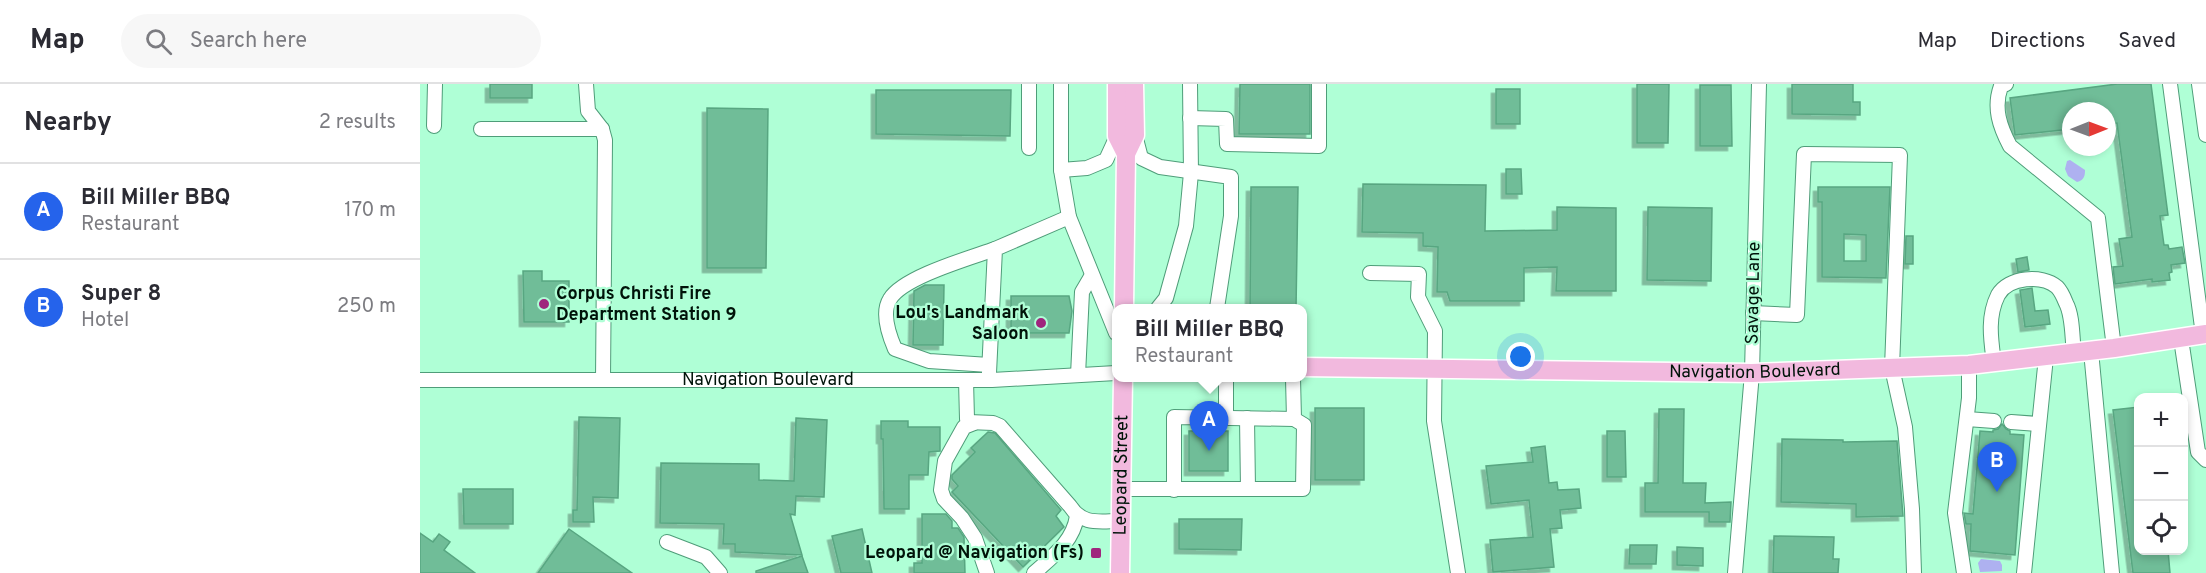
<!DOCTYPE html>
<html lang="en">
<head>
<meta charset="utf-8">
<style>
  body { margin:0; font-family:Overpass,sans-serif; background:#f7f7f7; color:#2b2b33 }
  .controls { position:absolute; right:18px; bottom:18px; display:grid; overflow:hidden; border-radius:12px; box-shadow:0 3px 9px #0003 }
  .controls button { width:54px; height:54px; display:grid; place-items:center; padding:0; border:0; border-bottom:2px solid #e1e1e2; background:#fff; color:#2b2b33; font:30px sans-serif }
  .compass { position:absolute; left:1642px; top:18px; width:54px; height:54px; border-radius:50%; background:#fff; box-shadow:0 3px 9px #0003; rotate:89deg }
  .you { position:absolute; left:1101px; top:273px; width:21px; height:21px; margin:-15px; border:4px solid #fff; border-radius:50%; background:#1a73e8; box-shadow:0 0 0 9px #1a73e833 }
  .badge { display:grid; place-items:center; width:39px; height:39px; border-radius:50%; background:#2563eb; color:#fff; font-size:20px; font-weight:700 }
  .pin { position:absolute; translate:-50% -50px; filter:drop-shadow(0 2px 3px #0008) }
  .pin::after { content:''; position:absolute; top:32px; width:21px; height:18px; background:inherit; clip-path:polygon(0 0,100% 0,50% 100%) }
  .popup { position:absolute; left:692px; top:220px; width:195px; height:78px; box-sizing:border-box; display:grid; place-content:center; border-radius:12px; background:#fff; filter:drop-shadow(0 2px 4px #0005); font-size:20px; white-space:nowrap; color:#7c7c81 }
  .popup b { font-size:22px; color:#2b2b33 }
  .popup::after { content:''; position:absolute; left:50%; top:100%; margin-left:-12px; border:12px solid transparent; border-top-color:#fff }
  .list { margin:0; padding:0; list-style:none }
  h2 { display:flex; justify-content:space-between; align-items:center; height:78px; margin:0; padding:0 24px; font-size:26px }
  h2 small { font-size:20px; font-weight:400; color:#7c7c81 }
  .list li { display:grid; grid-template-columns:39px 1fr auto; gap:18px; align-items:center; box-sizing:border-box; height:96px; padding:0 24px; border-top:2px solid #e1e1e2 }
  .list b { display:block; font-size:22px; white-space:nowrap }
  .list p { margin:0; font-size:20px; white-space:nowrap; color:#7c7c81 }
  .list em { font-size:20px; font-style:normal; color:#7c7c81 }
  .icon { flex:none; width:33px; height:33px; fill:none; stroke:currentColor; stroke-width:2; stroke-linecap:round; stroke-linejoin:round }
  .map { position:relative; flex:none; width:1786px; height:489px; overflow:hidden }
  header { display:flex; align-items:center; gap:36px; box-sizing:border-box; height:84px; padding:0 30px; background:#fff; border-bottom:2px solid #e1e1e2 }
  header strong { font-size:28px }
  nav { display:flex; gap:33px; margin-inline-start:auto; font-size:21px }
  .search { width:420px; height:54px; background:#f7f7f7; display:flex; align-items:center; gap:15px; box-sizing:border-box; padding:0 21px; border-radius:33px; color:#7c7c81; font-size:22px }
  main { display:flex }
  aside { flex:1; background:#fff }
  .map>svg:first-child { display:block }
  .water { fill:#aeb1f0 }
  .building { fill:#6fbd98; stroke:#58a681; stroke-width:1.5; fill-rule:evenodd; filter:url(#shadow) }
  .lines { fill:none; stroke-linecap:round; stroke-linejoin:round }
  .minor-casing { stroke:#4f9d79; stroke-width:16 }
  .major-casing { stroke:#fff; stroke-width:21 }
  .minor { stroke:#fff; stroke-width:14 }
  .major { stroke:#f2b9de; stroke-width:18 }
  .poi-dot { fill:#9f257d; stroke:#afffd6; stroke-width:2 }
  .labels { text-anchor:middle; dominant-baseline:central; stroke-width:4.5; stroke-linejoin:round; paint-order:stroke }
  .street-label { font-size:18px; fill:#001309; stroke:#afffd6 }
  .poi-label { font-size:18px; font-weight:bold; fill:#001309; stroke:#afffd6; text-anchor:end }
</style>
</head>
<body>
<header>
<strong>Map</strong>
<div class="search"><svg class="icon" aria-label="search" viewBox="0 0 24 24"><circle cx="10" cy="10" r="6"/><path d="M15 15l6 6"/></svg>Search here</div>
<nav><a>Map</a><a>Directions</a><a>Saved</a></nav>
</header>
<main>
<aside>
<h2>Nearby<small>2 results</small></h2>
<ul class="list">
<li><span class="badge">A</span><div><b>Bill Miller BBQ</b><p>Restaurant</p></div><em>170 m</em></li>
<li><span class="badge">B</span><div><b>Super 8</b><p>Hotel</p></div><em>250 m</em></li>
</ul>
</aside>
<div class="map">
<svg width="1786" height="489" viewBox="0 0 1786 489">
  <defs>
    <filter id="shadow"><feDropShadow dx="-4.5" dy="4.5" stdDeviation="0" flood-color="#0004"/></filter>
  </defs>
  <rect width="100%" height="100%" fill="#afffd6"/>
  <g class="water">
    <path d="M1650,76L1665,86C1665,92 1664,96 1657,98L1648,92L1645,85L1647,77Z"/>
    <path d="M1561,475L1580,477L1582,481V487L1560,488L1558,479Z"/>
  </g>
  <g class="building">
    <rect x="70" y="0" width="42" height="14"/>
    <path d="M820,0H890V50H819Z"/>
    <path d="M1217,0H1249L1248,59H1217Z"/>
    <path d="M1372,0H1433V18H1440V31L1372,30Z"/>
    <path d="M1697,0H1731L1748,131L1740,132L1744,161H1748L1749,165L1762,163L1765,179L1751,181L1752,188L1749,189L1750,196L1732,198V195L1695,200L1693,183L1703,182L1699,155L1712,153L1697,39L1687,40V27H1651V45L1595,51L1590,14Z"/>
    <path d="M1280,1H1311L1312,62H1280Z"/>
    <rect x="1076" y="5" width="24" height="35"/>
    <path d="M456,6H591L590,52L456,50Z"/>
    <path d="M287,24L348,25L346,184H287Z"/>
    <path d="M1086,85H1101L1102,110H1086Z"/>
    <path d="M943,100L1066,101L1065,147L1137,146V123L1196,124V207H1136L1137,183L1104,184V217H1030L1027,208H1017L1018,163L1003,162V149L942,148Z"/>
    <path d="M831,103H878L876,225H830Z"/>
    <path d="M1398,103H1470L1466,194L1402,193V118H1398ZM1424,150L1446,151V177H1424Z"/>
    <path d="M1228,123L1292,124L1291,197L1227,196Z"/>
    <path d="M1486,152H1493V180H1485Z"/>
    <path d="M1607,173L1609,186L1598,188L1596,175Z"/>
    <path d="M103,187H122V197H149V238H104Z"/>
    <path d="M505,201H524L523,261H493L494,207Z"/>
    <path d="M1612,204L1615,227L1628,226L1630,240L1605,243L1600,206Z"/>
    <path d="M591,212H649L652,227L649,249H591Z"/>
    <path d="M1719,323V466H1748L1750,489H1713L1693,326Z"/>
    <rect x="895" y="324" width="49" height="72"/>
    <path d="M1239,325H1264L1263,399H1286L1285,419L1311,418L1310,438H1289V428H1225V399H1238Z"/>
    <path d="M159,333L200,334L198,414L173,413L174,438H153V426H157Z"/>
    <path d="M376,334L407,336L404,413L376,412L375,431L370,430L382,471L315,468V460H303L304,440L240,439L241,379L339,380V396L374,397Z"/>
    <path d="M461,337H488V343H520V367L509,368L508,391H489V425H464L463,355H461Z"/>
    <path d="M1582,340L1586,345L1590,347V350L1604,351L1595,471L1550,467L1551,440H1546L1544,429L1553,430L1560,347L1573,348V346L1578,345Z"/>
    <path d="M778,342L788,343V347H808V387H769V347H778Z"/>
    <path d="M1187,347H1205L1206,393H1187Z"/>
    <path d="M568,348L575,349L641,426L636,432L644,443L603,483L532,408L538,402L532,395V391L555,368L551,364Z"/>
    <path d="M1362,355L1423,356V358L1477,357L1483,432L1436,433V420L1361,418Z"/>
    <path d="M1125,362L1129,399L1137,398L1138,406L1159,405L1161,424L1140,426L1142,444L1130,445L1134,483L1073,488L1070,456L1113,453L1109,416L1071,420L1066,382L1113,378L1111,364Z"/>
    <path d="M43,405H93V440H44Z"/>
    <path d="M502,430H526L532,437V444H538L544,453L545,489H494V479H502Z"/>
    <path d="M759,435H822L821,466L759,465Z"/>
    <path d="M149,445L212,489H118Z"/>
    <path d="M442,445L452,489H421L412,452Z"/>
    <path d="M0,449L13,458L19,450L30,458L24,466L55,489H0Z"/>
    <path d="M1354,452L1414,453L1413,475H1419L1418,489H1353Z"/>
    <path d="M1210,461H1237L1236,480H1209Z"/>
    <path d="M1257,463L1283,464V482L1257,481Z"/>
    <path d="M382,472L388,489H336V487Z"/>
  </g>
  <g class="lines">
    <defs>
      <g id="minor">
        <path d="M166,0L168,27L182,45L185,56L183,296"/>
        <path d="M609,0V64"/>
        <path d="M641,0V86L649,133L696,249"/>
        <path d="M1586,0L1581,2C1573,24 1580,43 1590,62L1678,134L1694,264"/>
        <path d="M1750,0L1783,251"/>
        <path d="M1779,0L1786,51"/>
        <path d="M770,34L806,35L807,60L899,62V0"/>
        <path d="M14,42L15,0"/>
        <path d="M61,45H182"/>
        <path d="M715,51L721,74L740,83L811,93V132L797,224"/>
        <path d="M641,86L667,84L686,76L697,52"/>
        <path d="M950,189L999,190L998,213L1015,247L1014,337L1038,489"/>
        <path d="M738,224L746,214L766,142L771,89L770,0"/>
        <path d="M1333,229L1377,231L1384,70L1480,71L1472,284L1485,343L1492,425L1494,489"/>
        <path d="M1761,255L1778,368L1786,376"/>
        <path d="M1671,267L1692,489"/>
        <path d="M1574,279C1571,256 1567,233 1578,211C1588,193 1622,190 1637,203C1640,206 1644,214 1646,219C1653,232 1652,254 1654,269"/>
        <path d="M569,281L509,277L475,265C469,251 461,229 470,215C483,193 550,174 575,165"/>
        <path d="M569,289L575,165L649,133"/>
        <path d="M658,291L662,208L672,191"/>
        <path d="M806,294V333"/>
        <path id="s1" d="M0,296H572L696,289"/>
        <path d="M546,296L547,335L549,338L573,339L580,342L650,422C663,442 679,437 701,437"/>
        <path d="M827,334L828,405"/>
        <path d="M1547,335L1574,337"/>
        <path d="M1591,338L1619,340"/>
        <path d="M554,339L544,343L525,377L521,406L524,415L542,434L555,454L567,489"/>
        <path d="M702,405H883L884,341L874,335L873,294"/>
        <path d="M754,406V333L874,335"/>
        <path d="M247,458L286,473L300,489"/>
        <path d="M614,489C633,472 653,458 657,432"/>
        <path d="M1315,489L1332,289L1339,0"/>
        <path d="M1544,489L1535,429L1549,314V281"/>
        <path d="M1604,489L1626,273"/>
      </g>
      <g id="major">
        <path d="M697,0V52L706,70"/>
        <path d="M704,224L706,70L715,51L714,0"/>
        <path id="s2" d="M882,283L1332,289L1549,281L1694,264L1786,250"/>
        <path id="s3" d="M700,489L703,294"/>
      </g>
    </defs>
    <use href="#minor" class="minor-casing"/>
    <use href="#major" class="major-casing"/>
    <use href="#minor" class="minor"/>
    <use href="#major" class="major"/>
  </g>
  <g class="poi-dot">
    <circle cx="124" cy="220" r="6"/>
    <circle cx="621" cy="239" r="6"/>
    <rect x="670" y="463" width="12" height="12" rx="3"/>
  </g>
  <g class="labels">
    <g class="street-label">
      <text transform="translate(1334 209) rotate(-89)">Savage Lane</text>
      <text stroke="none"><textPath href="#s2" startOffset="453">Navigation Boulevard</textPath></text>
      <text stroke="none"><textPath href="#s1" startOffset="348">Navigation Boulevard</textPath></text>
      <text stroke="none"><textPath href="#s3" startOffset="98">Leopard Street</textPath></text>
    </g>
    <g class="poi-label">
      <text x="136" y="210" text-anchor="start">Corpus Christi Fire<tspan x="136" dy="21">Department Station 9</tspan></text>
      <text x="609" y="229">Lou's Landmark<tspan x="609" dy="21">Saloon</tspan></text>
      <text x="664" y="469">Leopard @ Navigation (Fs)</text>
    </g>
  </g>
</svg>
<div class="controls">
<button>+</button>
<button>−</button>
<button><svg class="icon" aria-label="locate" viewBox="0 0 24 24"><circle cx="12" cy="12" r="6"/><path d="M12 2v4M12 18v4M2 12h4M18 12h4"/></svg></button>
</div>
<svg class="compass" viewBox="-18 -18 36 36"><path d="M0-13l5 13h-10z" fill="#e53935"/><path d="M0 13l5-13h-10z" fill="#7c7c81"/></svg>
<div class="you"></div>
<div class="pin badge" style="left:789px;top:367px">A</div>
<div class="popup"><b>Bill Miller BBQ</b>Restaurant</div>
<div class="pin badge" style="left:1577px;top:408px">B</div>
</div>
</main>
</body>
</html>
